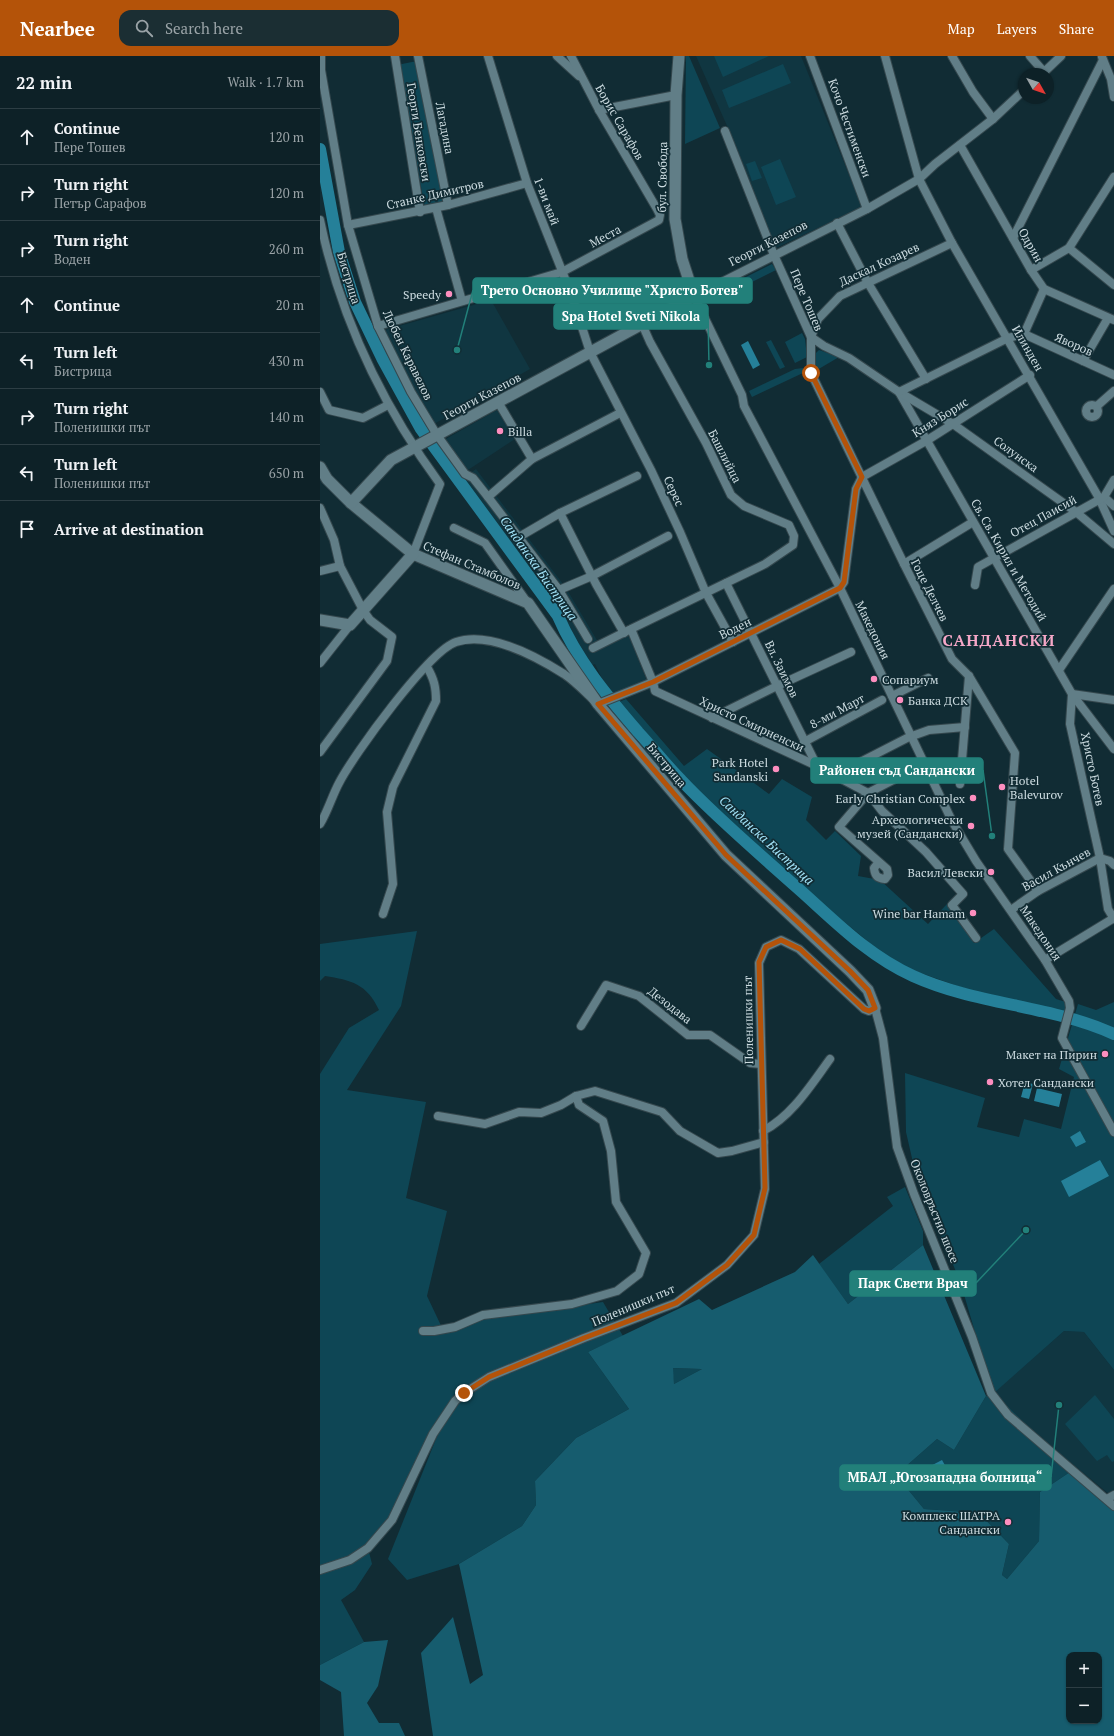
<!DOCTYPE html>
<html lang="en">
<head>
<meta charset="utf-8">
<style>
  body { margin:0; font-family:"PT Serif",serif; background:#1b2e33; color:#f1f3f6 }
  .controls { position:absolute; right:12px; bottom:12px; display:grid; overflow:hidden; border-radius:8px; box-shadow:0 1px 3px #0004 }
  .controls button { width:36px; height:36px; display:grid; place-items:center; padding:0; border:0; border-bottom:1px solid #2d3e44; background:#0d2127; color:#f1f3f6; font:20px sans-serif }
  .compass { position:absolute; left:698px; top:12px; width:36px; height:36px; border-radius:50%; background:#0d2127; box-shadow:0 1px 3px #0004; rotate:130deg }
  .stop { position:absolute; width:12px; height:12px; margin:-9px; border:3px solid #b45309; border-radius:50%; background:#fff }
  .stop.end { background:#b45309; border-color:#fff; box-shadow:0 1px 4px #0008 }
  .list { margin:0; padding:0; list-style:none }
  h2 { display:flex; justify-content:space-between; align-items:center; height:52px; margin:0; padding:0 16px; font-size:17px }
  h2 small { font-size:13px; font-weight:400; color:#9aa3a7 }
  .list li { display:grid; grid-template-columns:26px 1fr auto; gap:12px; align-items:center; box-sizing:border-box; height:56px; padding:0 16px; border-top:1px solid #2d3e44 }
  .list b { display:block; font-size:15px; white-space:nowrap }
  .list p { margin:0; font-size:13px; white-space:nowrap; color:#9aa3a7 }
  .list em { font-size:13px; font-style:normal; color:#9aa3a7 }
  .icon { flex:none; width:22px; height:22px; fill:none; stroke:currentColor; stroke-width:2; stroke-linecap:round; stroke-linejoin:round }
  .map { position:relative; flex:none; width:794px; height:1680px; overflow:hidden }
  header { display:flex; align-items:center; gap:24px; box-sizing:border-box; height:56px; padding:0 20px; background:#b45309; color:#fff }
  header strong { font-size:19px }
  nav { display:flex; gap:22px; margin-inline-start:auto; font-size:14px }
  .search { width:280px; height:36px; background:#1b2e33; display:flex; align-items:center; gap:10px; box-sizing:border-box; padding:0 14px; border-radius:12px; color:#9aa3a7; font-size:15px }
  main { display:flex }
  aside { flex:1; background:#0d2127 }
  .map>svg:first-child { display:block }
  .built { fill:#103641 }
  .green { fill:#0e4655 }
  .forest { fill:#165c6e; fill-rule:evenodd }
  .water { fill:#258099 }
  .lines { fill:none; stroke-linecap:round; stroke-linejoin:round }
  .river { stroke:#258099; stroke-width:12 }
  .street-casing { stroke:#35484e; stroke-width:10 }
  .secondary-casing { stroke:#35484e; stroke-width:13 }
  .street { stroke:#617e87; stroke-width:8 }
  .secondary { stroke:#617e87; stroke-width:11 }
  .route { stroke:#b45309; stroke-width:5 }
  .poi-dot { fill:#fd8ebf; stroke:#112c34; stroke-width:1.5 }
  .labels { text-anchor:middle; dominant-baseline:central; stroke-width:3.5; stroke-linejoin:round; paint-order:stroke }
  .street-label { font-size:12px; fill:#cddce1; stroke:#112c34 }
  .poi-label { font-size:12px; fill:#cddce1; stroke:#112c34; text-anchor:end }
  .water-label { font-size:13px; font-style:italic; fill:#a2e3f8; stroke:#112c34 }
  .district-label { font-size:16px; font-weight:bold; letter-spacing:1px; fill:#f5a7c7; stroke:#112c34 }
  .leader { fill:none; stroke:#22807a; stroke-width:1.5 }
  .callout-dot { fill:#22807a; stroke:#112c34; stroke-width:1.5 }
  .callout { fill:#22807a; stroke:#22807a; stroke-width:1.5 }
  .callout-label { font-size:13px; text-anchor:middle; font-weight:bold; fill:#fff }
</style>
</head>
<body>
<header>
<strong>Nearbee</strong>
<div class="search"><svg class="icon" aria-label="search" viewBox="0 0 24 24"><circle cx="10" cy="10" r="6"/><path d="M15 15l6 6"/></svg>Search here</div>
<nav><a>Map</a><a>Layers</a><a>Share</a></nav>
</header>
<main>
<aside>
<h2>22 min<small>Walk · 1.7 km</small></h2>
<ul class="list">
<li><svg class="icon" aria-label="ahead" viewBox="0 0 24 24"><path d="M12 20V5M6 11l6-6 6 6"/></svg><div><b>Continue</b><p>Пере Тошев</p></div><em>120 m</em></li>
<li><svg class="icon" aria-label="right" viewBox="0 0 24 24"><path d="M7 20v-9h11M14 6l5 5-5 5"/></svg><div><b>Turn right</b><p>Петър Сарафов</p></div><em>120 m</em></li>
<li><svg class="icon" aria-label="right" viewBox="0 0 24 24"><path d="M7 20v-9h11M14 6l5 5-5 5"/></svg><div><b>Turn right</b><p>Воден</p></div><em>260 m</em></li>
<li><svg class="icon" aria-label="ahead" viewBox="0 0 24 24"><path d="M12 20V5M6 11l6-6 6 6"/></svg><div><b>Continue</b></div><em>20 m</em></li>
<li><svg class="icon" aria-label="left" viewBox="0 0 24 24"><path d="M17 20v-9H6M10 6l-5 5 5 5"/></svg><div><b>Turn left</b><p>Бистрица</p></div><em>430 m</em></li>
<li><svg class="icon" aria-label="right" viewBox="0 0 24 24"><path d="M7 20v-9h11M14 6l5 5-5 5"/></svg><div><b>Turn right</b><p>Поленишки път</p></div><em>140 m</em></li>
<li><svg class="icon" aria-label="left" viewBox="0 0 24 24"><path d="M17 20v-9H6M10 6l-5 5 5 5"/></svg><div><b>Turn left</b><p>Поленишки път</p></div><em>650 m</em></li>
<li><svg class="icon" aria-label="arrive" viewBox="0 0 24 24"><path d="M6 21V4h12l-3 4 3 4H6"/></svg><div><b>Arrive at destination</b></div></li>
</ul>
</aside>
<div class="map">
<svg width="794" height="1680" viewBox="0 0 794 1680">
  <rect width="100%" height="100%" fill="#112c34"/>
  <g class="built">
    <path d="M376,0H481L542,151L456,192L416,90Z"/>
    <path d="M171,244L210,313L114,368L86,320L65,274Z"/>
    <path d="M177,354L195,383L148,414L124,384Z"/>
    <path d="M156,413L246,532L281,591L308,578L327,625L290,639L275,608L267,611L229,539L142,423Z"/>
    <path d="M744,1275L764,1276L794,1314V1434L789,1438L695,1361L673,1337Z"/>
  </g>
  <g class="green">
    <path d="M366,0H369L400,72L365,88Z"/>
    <path d="M394,0H449L403,21Z"/>
    <path d="M97,5L125,147L105,151L77,9Z"/>
    <path d="M463,8L471,27L409,52L402,34Z"/>
    <path d="M460,103L476,141L456,149L441,111Z"/>
    <path d="M435,105L442,122L432,125L426,108Z"/>
    <path d="M452,208L456,214L426,229L422,223Z"/>
    <path d="M482,277L485,283L487,301L475,307L465,286Z"/>
    <path d="M451,284L465,311L460,313L446,286Z"/>
    <path d="M499,294L519,301L497,314L494,299Z"/>
    <path d="M483,312L485,316L432,341L429,335L475,313Z"/>
    <path d="M306,643L364,710L387,693L449,738L462,723L492,741L486,764L506,784L515,775L541,800L538,820L560,824L608,868L627,848L654,887L674,873L736,943L749,947L744,958L672,942L575,908L457,810L358,716L297,647Z"/>
    <path d="M97,875L81,950L27,1034L106,1046L86,1142L127,1155L107,1240L125,1278L164,1263L283,1246L303,1280L268,1296L309,1353L256,1382L215,1425L216,1449L202,1470L139,1508L87,1524L68,1503L122,1368L72,1464L48,1492L52,1508L35,1534L21,1544L44,1586L0,1609V1018L29,972L59,954C47,928 31,924 5,920L0,925V888Z"/>
    <path d="M794,946V1314L764,1276L744,1275L674,1337L753,1414L720,1436L719,1485L687,1523L682,1519L689,1488L659,1457L604,1453L576,1419L617,1383L634,1394L666,1340L673,1337L640,1225L597,1124L586,1076L585,1017L665,1042L657,1071L699,1081L704,1063L741,1073L754,1021L739,1013L758,948L776,954Z"/>
    <path d="M585,1131L603,1175V1189L528,1248L499,1208L573,1150L567,1141Z"/>
    <path d="M352,1312L382,1313L354,1328Z"/>
    <path d="M775,1339L794,1363V1405L792,1406L787,1399L777,1405L745,1368Z"/>
  </g>
  <g class="forest">
    <path d="M603,1189L666,1340L634,1394L617,1383L576,1419L604,1453L659,1457L689,1488L682,1519L687,1523L719,1485L720,1436L753,1414L794,1451V1680H113L101,1597L133,1561L150,1628L163,1619L139,1508L202,1470L216,1449L215,1425L256,1382L309,1353L268,1296L379,1243L392,1254L475,1216L493,1199L528,1248ZM353,1312L381,1313H382L354,1328ZM749,1599H779V1665H749Z"/>
    <path d="M68,1584L58,1630L47,1647L59,1667H79L85,1680H24L21,1636L0,1624V1609L44,1586Z"/>
  </g>
  <g class="water">
    <path d="M428,285L440,309L433,313L421,289Z"/>
    <path d="M705,1026L713,1028L709,1043L701,1041Z"/>
    <path d="M717,1032L742,1038L739,1051L714,1045Z"/>
    <path d="M760,1075L766,1086L756,1091L750,1081Z"/>
    <path d="M780,1104L789,1120L749,1141L741,1125Z"/>
    <path d="M622,1404L627,1413L606,1424L601,1415Z"/>
  </g>
  <g class="lines">
    <path class="river" d="M0,93L19,196L35,246L62,302L101,373L238,560C257,604 287,640 318,676C333,692 346,709 361,724C396,761 435,794 473,828C511,861 546,899 593,920C657,949 730,949 794,978"/>
    <defs>
      <g id="street">
        <path d="M1,0V14L28,169L58,270L91,336L117,379L145,418L153,422L168,441L239,534L268,583"/>
        <path d="M75,0L100,156"/>
        <path d="M98,0L128,149"/>
        <path d="M168,0L207,127L252,240L270,296L331,414L360,476L386,537L413,586"/>
        <path d="M237,0L259,20"/>
        <path d="M490,0L547,153"/>
        <path d="M565,0L599,123L632,187L779,442L794,475"/>
        <path d="M632,0L653,36L673,63"/>
        <path d="M710,0L724,16"/>
        <path d="M782,1L791,23L794,41"/>
        <path d="M722,18L741,0"/>
        <path d="M704,34L673,63L615,108L599,123L547,153L374,240L422,339L424,350L520,532L632,765L656,805L725,904L749,945L750,952L742,982L794,1076"/>
        <path d="M279,54L356,39"/>
        <path d="M405,75L454,199L491,281V317L584,508L632,603L649,620L695,697L688,793L718,835"/>
        <path d="M640,89L711,214L724,233L794,264"/>
        <path d="M116,152L142,245"/>
        <path d="M0,164C20,261 62,349 120,428L93,498"/>
        <path d="M517,167L548,227L606,323"/>
        <path d="M28,169L128,149L207,127"/>
        <path d="M693,182L783,4"/>
        <path d="M749,192L794,229"/>
        <path d="M711,214L749,192L794,121"/>
        <path d="M322,268L330,286L386,387L411,439L424,450L469,469L474,480L473,489L445,508L311,573L333,626L335,635L497,710L548,737L562,755L606,796L643,838L632,849L656,882"/>
        <path d="M58,270L242,216L339,164L340,159L337,153L279,54L251,0"/>
        <path d="M704,278L794,319"/>
        <path d="M704,278L724,233"/>
        <path d="M491,281L504,290L529,302L579,336L752,638L794,693"/>
        <path d="M491,281L498,263L520,240L632,187"/>
        <path d="M763,305L788,262"/>
        <path d="M0,336L9,354L43,362L68,349"/>
        <path d="M579,336L633,368L756,456L794,488"/>
        <path d="M579,336L688,282L704,278"/>
        <path d="M178,346L212,403"/>
        <circle cx="772" cy="355" r="6"/>
        <path d="M777,350L794,335"/>
        <path d="M542,421L606,385L710,319"/>
        <path d="M168,441L212,403L300,357"/>
        <path d="M784,441L794,450"/>
        <path d="M0,452L14,484L20,510L43,554L50,564L72,581L67,605L0,696"/>
        <path d="M240,457L276,528L304,577"/>
        <path d="M134,472L165,487L207,546"/>
        <path d="M199,481L240,457L317,420"/>
        <path d="M584,508L653,466"/>
        <path d="M0,515L20,510"/>
        <path d="M406,527L497,710"/>
        <path d="M655,529L658,511L784,441L794,424"/>
        <path d="M520,532L524,526L536,433L542,421"/>
        <path d="M239,534L272,520L348,480"/>
        <path d="M273,592L309,574"/>
        <path d="M0,607L30,569"/>
        <path d="M739,614L794,533"/>
        <path d="M572,640L608,622"/>
        <path d="M794,644L752,638L750,668L780,802L788,853L794,863"/>
        <path d="M392,662L457,630L531,596"/>
        <path d="M595,679L609,674L645,671"/>
        <path d="M484,686L562,644"/>
        <path d="M515,719L591,680"/>
        <path d="M640,728L649,620"/>
        <path d="M0,768C8,755 12,740 19,727C34,698 109,595 136,586C169,575 217,601 244,618C256,626 267,638 278,648L333,626L520,532"/>
        <path d="M559,806L554,812C555,820 557,822 565,823L568,819L567,813L519,771L548,737L604,708"/>
        <path d="M691,854L718,835L780,802L790,805L794,809"/>
        <path d="M63,858L73,828L67,756L73,731L116,645C116,631 114,623 107,611"/>
        <path d="M725,904L794,862"/>
        <path d="M261,970L286,929L319,940L368,979H390L430,1007L441,1008"/>
        <path d="M118,1060L165,1068L199,1056L221,1057L241,1049L256,1040"/>
        <path d="M443,1075C472,1060 491,1029 510,1003"/>
        <path d="M103,1275H114L135,1271L163,1259L252,1248L297,1235L319,1218L326,1197L296,1146L291,1095L283,1065L259,1049L256,1040L275,1035L342,1056L360,1075L398,1097L412,1095L444,1086"/>
        <path d="M787,1443L794,1439"/>
        <path d="M0,1514L30,1504L48,1492L72,1464L113,1378L135,1345L144,1337L169,1321L264,1282L356,1247L407,1209L434,1179L445,1133L439,907L446,891L461,884L479,893L544,953L549,955L555,952L563,982L577,1091L594,1138L652,1281L671,1337L688,1359L794,1450"/>
      </g>
      <g id="secondary">
        <path d="M0,411L7,423L31,447L93,498L208,547L278,648L406,799L530,915L548,934L555,952"/>
        <path d="M31,447L71,404L374,240L362,203L355,163L356,39L359,0"/>
        <path d="M0,564L30,569L93,498"/>
      </g>
    </defs>
    <use href="#street" class="street-casing"/>
    <use href="#secondary" class="secondary-casing"/>
    <use href="#street" class="street"/>
    <use href="#secondary" class="secondary"/>
  </g>
  <g class="lines">
    <path class="route" d="M144,1337L169,1321L264,1282L356,1247L407,1209L434,1179L445,1132L439,906L446,891L461,884L480,893L544,953L549,955L555,952L548,934L530,915L406,799L278,648L333,626L520,532L524,526L536,433L542,421L491,317"/>
  </g>
  <g class="poi-dot">
    <circle cx="129" cy="238" r="4"/>
    <circle cx="180" cy="375" r="4"/>
    <circle cx="554" cy="623" r="4"/>
    <circle cx="580" cy="644" r="4"/>
    <circle cx="456" cy="713" r="4"/>
    <circle cx="682" cy="731" r="4"/>
    <circle cx="653" cy="742" r="4"/>
    <circle cx="651" cy="770" r="4"/>
    <circle cx="671" cy="816" r="4"/>
    <circle cx="653" cy="857" r="4"/>
    <circle cx="785" cy="998" r="4"/>
    <circle cx="670" cy="1026" r="4"/>
    <circle cx="688" cy="1466" r="4"/>
  </g>
  <g class="labels">
    <g class="street-label">
      <text transform="translate(300 66) rotate(60)">Борис Сарафов</text>
      <text transform="translate(125 72) rotate(79)">Лагадина</text>
      <text transform="translate(530 72) rotate(70)">Кочо Честименски</text>
      <text transform="translate(99 76) rotate(81)">Георги Бенковски</text>
      <text transform="translate(342 121) rotate(-89)">бул. Свобода</text>
      <text transform="translate(115 138) rotate(-13)">Станке Димитров</text>
      <text transform="translate(227 145) rotate(69)">1-ви май</text>
      <text transform="translate(285 180) rotate(-28)">Места</text>
      <text transform="translate(448 187) rotate(-27)">Георги Казепов</text>
      <text transform="translate(711 189) rotate(60)">Одрин</text>
      <text transform="translate(559 208) rotate(-25)">Даскал Козарев</text>
      <text transform="translate(29 222) rotate(73)">Бистрица</text>
      <text transform="translate(487 244) rotate(67)">Пере Тошев</text>
      <text transform="translate(754 288) rotate(24)">Яворов</text>
      <text transform="translate(708 292) rotate(60)">Илинден</text>
      <text transform="translate(88 299) rotate(64)">Любен Каравелов</text>
      <text transform="translate(162 340) rotate(-28)">Георги Казепов</text>
      <text transform="translate(620 361) rotate(-32)">Княз Борис</text>
      <text transform="translate(696 398) rotate(36)">Солунска</text>
      <text transform="translate(405 400) rotate(63)">Башлийца</text>
      <text transform="translate(354 435) rotate(65)">Серес</text>
      <text transform="translate(723 460) rotate(-29)">Отец Паисий</text>
      <text transform="translate(689 504) rotate(60)">Св. Св. Кирил и Методий</text>
      <text transform="translate(152 509) rotate(23)">Стефан Стамболов</text>
      <text transform="translate(610 534) rotate(63)">Гоце Делчев</text>
      <text transform="translate(415 572) rotate(-26)">Воден</text>
      <text transform="translate(553 574) rotate(64)">Македония</text>
      <text transform="translate(462 613) rotate(64)">Вл. Заимов</text>
      <text transform="translate(517 655) rotate(-28)">8-ми Март</text>
      <text transform="translate(432 668) rotate(25)">Христо Смирненски</text>
      <text transform="translate(347 709) rotate(50)">Бистрица</text>
      <text transform="translate(773 713) rotate(78)">Христо Ботев</text>
      <text transform="translate(736 813) rotate(-29)">Васил Кънчев</text>
      <text transform="translate(721 877) rotate(56)">Македония</text>
      <text transform="translate(350 949) rotate(38)">Дезодава</text>
      <text transform="translate(428 964) rotate(-91)">Поленишки път</text>
      <text transform="translate(615 1155) rotate(68)">Околовръстно шосе</text>
      <text transform="translate(313 1249) rotate(-23)">Поленишки път</text>
    </g>
    <g class="poi-label">
      <text x="121" y="238">Speedy</text>
      <text x="188" y="375" text-anchor="start">Billa</text>
      <text x="562" y="623" text-anchor="start">Сопариум</text>
      <text x="588" y="644" text-anchor="start">Банка ДСК</text>
      <text x="448" y="706">Park Hotel<tspan x="448" dy="14">Sandanski</tspan></text>
      <text x="690" y="724" text-anchor="start">Hotel<tspan x="690" dy="14">Balevurov</tspan></text>
      <text x="645" y="742">Early Christian Complex</text>
      <text x="643" y="763">Археологически<tspan x="643" dy="14">музей (Сандански)</tspan></text>
      <text x="663" y="816">Васил Левски</text>
      <text x="645" y="857">Wine bar Hamam</text>
      <text x="777" y="998">Макет на Пирин</text>
      <text x="678" y="1026" text-anchor="start">Хотел Сандански</text>
      <text x="680" y="1459">Комплекс ШАТРА<tspan x="680" dy="14">Сандански</tspan></text>
    </g>
    <g class="water-label">
      <text transform="translate(219 512) rotate(55)">Санданска Бистрица</text>
      <text transform="translate(447 784) rotate(43)">Санданска Бистрица</text>
    </g>
    <g class="district-label">
      <text x="679" y="584">САНДАНСКИ</text>
    </g>
  </g>
  <path class="leader" d="M137 294L153 234M389 309L388 261M672 780L663 714M706 1174L656 1227M739 1349L731 1421"/>
  <g class="callout-dot">
    <circle cx="137" cy="294" r="4"/>
    <circle cx="389" cy="309" r="4"/>
    <circle cx="672" cy="780" r="4"/>
    <circle cx="706" cy="1174" r="4"/>
    <circle cx="739" cy="1349" r="4"/>
  </g>
  <g class="callout">
    <rect x="153" y="222" width="279" height="25" rx="4"/>
    <rect x="234" y="248" width="154" height="25" rx="4"/>
    <rect x="491" y="702" width="172" height="25" rx="4"/>
    <rect x="530" y="1215" width="126" height="25" rx="4"/>
    <rect x="520" y="1409" width="211" height="25" rx="4"/>
  </g>
  <g class="callout-label">
    <text x="292" y="239">Трето Основно Училище "Христо Ботев"</text>
    <text x="311" y="265">Spa Hotel Sveti Nikola</text>
    <text x="577" y="719">Районен съд Сандански</text>
    <text x="593" y="1232">Парк Свети Врач</text>
    <text x="625" y="1426">МБАЛ „Югозападна болница“</text>
  </g>
</svg>
<div class="controls">
<button>+</button>
<button>−</button>
</div>
<svg class="compass" viewBox="-18 -18 36 36"><path d="M0-13l5 13h-10z" fill="#e53935"/><path d="M0 13l5-13h-10z" fill="#9aa3a7"/></svg>
<div class="stop" style="left:491px;top:317px"></div>
<div class="stop end" style="left:144px;top:1337px"></div>
</div>
</main>
</body>
</html>
